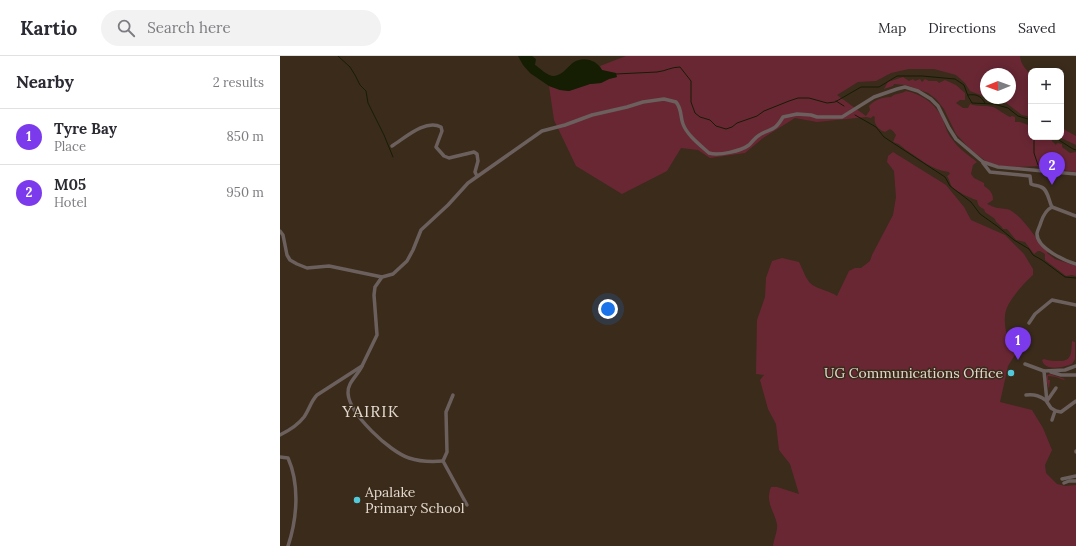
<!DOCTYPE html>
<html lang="en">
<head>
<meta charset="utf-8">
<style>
  body { margin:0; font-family:Lora,serif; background:#f2f2f3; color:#2b2b33 }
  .controls { position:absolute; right:12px; top:12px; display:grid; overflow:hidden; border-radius:8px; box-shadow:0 2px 10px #0003 }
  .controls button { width:36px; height:36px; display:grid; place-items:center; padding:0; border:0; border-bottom:1px solid #e1e1e2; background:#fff; color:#2b2b33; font:20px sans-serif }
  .compass { position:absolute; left:700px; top:12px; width:36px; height:36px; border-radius:50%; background:#fff; box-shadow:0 2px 10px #0003; rotate:269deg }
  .you { position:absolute; left:328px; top:253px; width:14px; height:14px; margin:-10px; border:3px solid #fff; border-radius:50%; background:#1a73e8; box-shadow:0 0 0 6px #1a73e833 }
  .badge { display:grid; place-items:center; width:26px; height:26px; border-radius:50%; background:#7c3aed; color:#fff; font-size:13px; font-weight:700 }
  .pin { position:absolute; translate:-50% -33px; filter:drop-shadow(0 1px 2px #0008) }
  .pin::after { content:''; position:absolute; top:21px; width:14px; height:12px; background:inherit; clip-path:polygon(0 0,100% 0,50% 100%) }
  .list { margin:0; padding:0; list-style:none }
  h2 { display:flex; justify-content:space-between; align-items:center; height:52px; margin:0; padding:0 16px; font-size:17px }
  h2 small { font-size:13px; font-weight:400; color:#7c7c81 }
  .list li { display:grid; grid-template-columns:26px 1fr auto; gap:12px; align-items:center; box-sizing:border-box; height:56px; padding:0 16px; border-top:1px solid #e1e1e2 }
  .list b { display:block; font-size:15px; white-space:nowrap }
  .list p { margin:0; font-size:13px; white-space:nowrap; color:#7c7c81 }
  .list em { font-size:13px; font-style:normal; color:#7c7c81 }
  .icon { flex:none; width:22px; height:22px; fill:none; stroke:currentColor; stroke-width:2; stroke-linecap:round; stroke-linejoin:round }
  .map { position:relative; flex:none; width:796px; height:490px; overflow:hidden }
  header { display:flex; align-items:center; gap:24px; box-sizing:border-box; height:56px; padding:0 20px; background:#fff; border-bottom:1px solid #e1e1e2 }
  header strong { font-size:19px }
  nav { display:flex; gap:22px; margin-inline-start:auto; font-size:14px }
  .search { width:280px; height:36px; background:#f2f2f3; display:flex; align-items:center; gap:10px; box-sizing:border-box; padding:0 14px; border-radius:22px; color:#7c7c81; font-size:15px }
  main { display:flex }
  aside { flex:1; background:#fff }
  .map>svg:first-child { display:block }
  .green { fill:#692734 }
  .water { fill:#151d03 }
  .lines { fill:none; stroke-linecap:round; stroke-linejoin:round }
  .stream { stroke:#151d03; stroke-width:1 }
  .minor { stroke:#6b605d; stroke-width:3.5 }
  .poi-dot { fill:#53cadc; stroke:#3a2b1b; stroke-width:1.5 }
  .labels { text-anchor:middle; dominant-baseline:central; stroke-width:3; stroke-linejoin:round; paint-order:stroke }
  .poi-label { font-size:14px; fill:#e3d9cf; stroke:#3a2b1b; text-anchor:end }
  .quarter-label { font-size:16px; letter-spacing:1px; fill:#e3d9cf; stroke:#3a2b1b }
</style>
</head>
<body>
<header>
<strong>Kartio</strong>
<div class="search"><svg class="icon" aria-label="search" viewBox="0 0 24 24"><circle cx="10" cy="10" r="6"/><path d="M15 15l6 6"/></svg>Search here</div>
<nav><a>Map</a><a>Directions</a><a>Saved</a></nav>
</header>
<main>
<aside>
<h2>Nearby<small>2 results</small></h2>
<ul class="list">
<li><span class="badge">1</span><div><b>Tyre Bay</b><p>Place</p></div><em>850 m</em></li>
<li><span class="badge">2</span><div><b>M05</b><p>Hotel</p></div><em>950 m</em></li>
</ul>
</aside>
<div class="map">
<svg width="796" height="490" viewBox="0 0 796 490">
  <rect width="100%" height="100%" fill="#3a2b1b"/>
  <g class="green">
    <path d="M346,0H740C740,7 746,14 751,18V61L742,59L725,46L708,42H730V18H706V41L690,35L685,27L676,19L654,13H629L611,17L596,25L578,26L557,39L586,60L590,54L589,50C594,44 603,41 611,41C615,37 621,38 626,35C640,38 652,45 660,58C665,65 665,75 672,83C678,92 688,99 697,106L693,109L691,118L694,122L704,127V130C710,134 713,137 713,144L707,148C710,149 715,152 718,152C724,153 728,152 733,156C747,166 756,184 768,196L767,197L775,203L796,210V220L792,219L786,220L765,204V198L760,195H758L754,198L745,186L736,184L727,173H723C721,168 716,168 715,163L705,156L704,153C699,151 698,149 697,144C694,144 676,135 673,132C670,129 670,124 667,120L670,118L669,116C651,114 641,103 626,94C621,90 620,88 613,86L616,79L613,75L610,73L605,76C599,74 593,68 595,61L593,60L591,62L586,61L537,66L515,62L483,82L465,97L430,102L418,94L401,92L387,115L342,138L296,110L274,64L269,30L280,34L289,35L310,28L321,27L329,23L337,21L322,14L320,10Z"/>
    <path d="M623,21L629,25L633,23L635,25L640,23L642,26L645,23L649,25H657L659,27L665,24L676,29L685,37V44H680L676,47L683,52H688L690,48C698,51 705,49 713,51C715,51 725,59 730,61L732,60L735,61V66H740L751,70V81H771L772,85L776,89L777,87L782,88V91L790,97L796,96V116L764,112L762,110L734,111L720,110L707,106L690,93L676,78L664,53L656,43L648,37L626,29L614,28L613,30L604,33L608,26Z"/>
    <path d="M781,69L785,74L796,80V89L779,81H781Z"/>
    <path d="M613,96L666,129L684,151L691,164L725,179L744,198L753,213V219C744,227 725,247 725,260C724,267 726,275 727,282L739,292L728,310L720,346L752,354L763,372L772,394L765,409L766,417L777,428L785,430L796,429V490H493C494,483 498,474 497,468C494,454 485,447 491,431H497L519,438L510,408L499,394L496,368L488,353L480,324L484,319L476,318L477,264L485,241L486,222L492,205L502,202L519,206C523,213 526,226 534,230C541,234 550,235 557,240L569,215L575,212H581L590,205L592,199L613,159L616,141L614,115L607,106L608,100Z"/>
    <path d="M792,285L795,286V303L792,308C784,311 765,316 762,304L764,303C770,305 774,305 780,305C793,305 791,295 792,285Z"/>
    <path d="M770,318L785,323L784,324L776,321L768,320V324H770L769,333L766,323L767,319Z"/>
  </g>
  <path class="water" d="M238,0H252L256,3L255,9C260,12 267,20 274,20C283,19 287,11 294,6C304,0 317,4 322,14L336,17L337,21L329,23L321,27L310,28L289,35L280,34L269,30L250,17L243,9Z"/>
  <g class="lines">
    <g class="stream">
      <path d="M58,0L70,11L75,19L80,29L86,35L88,47L104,79L113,101"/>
      <path d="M336,18L377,16C386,15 391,11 400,11L411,25V46L415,57L420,61L430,64L436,70L446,73L452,71L457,67L477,60L484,55L509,45L518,42H529L547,47L555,46L581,31H599L617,20H642L675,23L684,29L688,40L692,47L714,48L728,52L738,60L751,64"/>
      <path d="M688,39C696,38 700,39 705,47"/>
      <path d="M556,45L564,50"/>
      <path d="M575,59L596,71L604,81L665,121L670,130L691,146L700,158L717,170L734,184L749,193L753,199L762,204L785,221L796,222"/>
      <path d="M754,81V97L758,109"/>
      <path d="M774,81L793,93L796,94"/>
    </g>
    <g class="minor">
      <path d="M112,90C125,82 145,63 161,71L162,75L156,91L164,100L169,102L194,96L197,98L198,105L195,116L197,120"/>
      <path d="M703,107L710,116L750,120L751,128C755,130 758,129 761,131C768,133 769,146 772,151"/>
      <path d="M796,160L772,151C766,154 763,160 761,166C760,170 757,175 757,178C757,192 785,205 796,208"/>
      <path d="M0,175L3,179L7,199L10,204L17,208L27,212L49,210L102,221"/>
      <path d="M749,267L755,258L772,244L796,249"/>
      <path d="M745,308L764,315"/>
      <path d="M82,310C78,319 67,327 68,337C69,358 110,396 129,402C141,406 151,406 163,405"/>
      <path d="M796,310L785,314L764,315L767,346L771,352L776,355L781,356L796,345"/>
      <path d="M771,316L781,319H796"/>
      <path d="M746,339C755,338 760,340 767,345L776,332"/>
      <path d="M772,364L775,355"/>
      <path d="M0,379C8,375 18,369 24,361C29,354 31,345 37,339L82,310L97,279L94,239L95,231L102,221L113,218L127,205L133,194L141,174L168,149L188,127L262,75L285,69L312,59L347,51L363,46L384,43L396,46C402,53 400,60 403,68C407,79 420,89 429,97C439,100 461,95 469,89C472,86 475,82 478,80C490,71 493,78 503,61L517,58L531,59L537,61H562L594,41L617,33L625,31L638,35L651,43L658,50L669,72L676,83L703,106L718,111L796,118"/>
      <path d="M796,395V396"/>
      <path d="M0,401L8,402C20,429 17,463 8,490"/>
      <path d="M163,405L167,396L166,356L173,339"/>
      <path d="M163,405L187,449"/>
      <path d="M782,423L796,420"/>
      <path d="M784,427L789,425H796"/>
    </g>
  </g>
  <g class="poi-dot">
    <circle cx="731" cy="317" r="4"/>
    <circle cx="77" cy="444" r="4"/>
  </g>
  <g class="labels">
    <g class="poi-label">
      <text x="723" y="317">UG Communications Office</text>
      <text x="85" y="436" text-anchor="start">Apalake<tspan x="85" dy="16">Primary School</tspan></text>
    </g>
    <g class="quarter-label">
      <text x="91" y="355">YAIRIK</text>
    </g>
  </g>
</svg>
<div class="controls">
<button>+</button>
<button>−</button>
</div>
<svg class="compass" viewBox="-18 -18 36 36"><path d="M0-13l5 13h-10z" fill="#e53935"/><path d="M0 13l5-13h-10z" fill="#7c7c81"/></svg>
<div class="you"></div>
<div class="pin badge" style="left:738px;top:304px">1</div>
<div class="pin badge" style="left:772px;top:129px">2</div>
</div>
</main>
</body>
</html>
